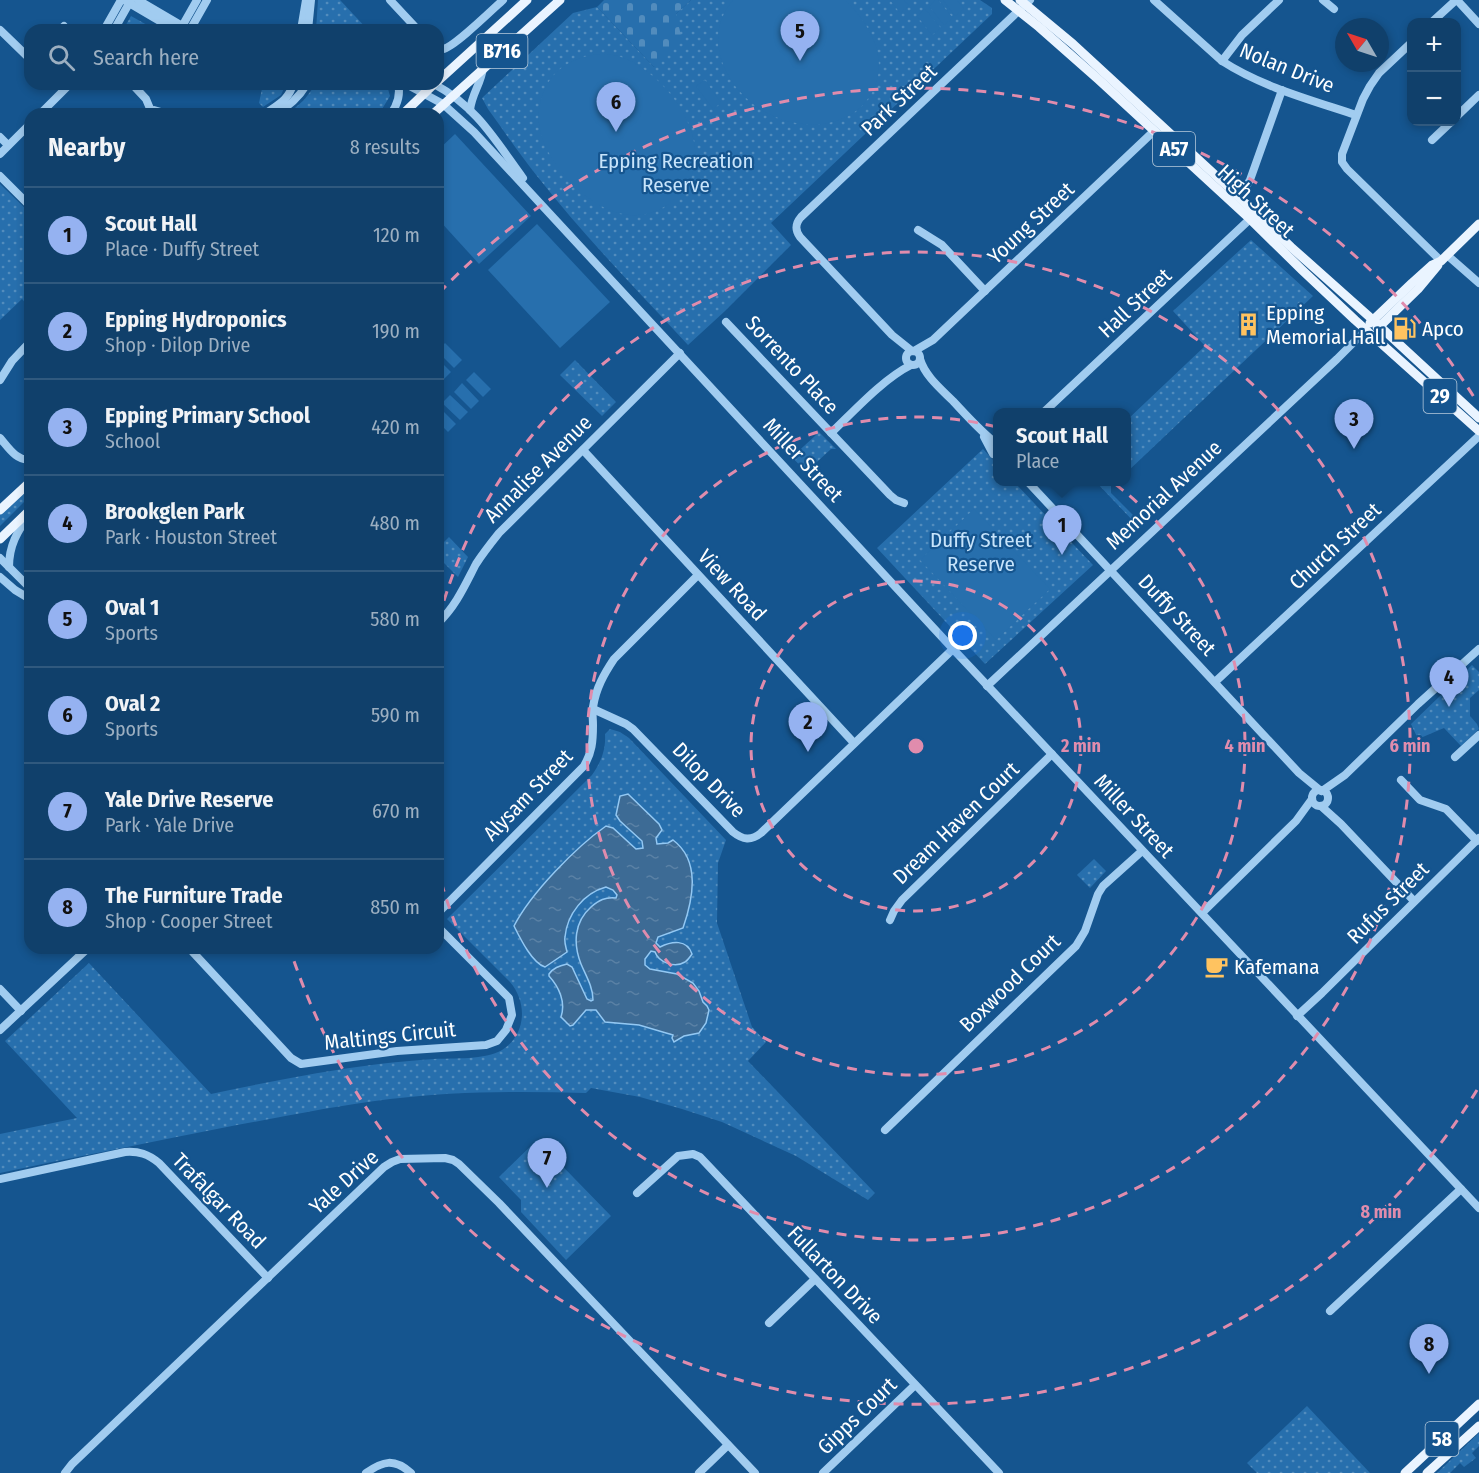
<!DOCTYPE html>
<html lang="en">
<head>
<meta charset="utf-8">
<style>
  body { margin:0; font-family:"Fira Sans Condensed",sans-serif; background:#194771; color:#f1f3f6 }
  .controls { position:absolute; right:18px; top:18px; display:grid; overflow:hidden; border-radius:12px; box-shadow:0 3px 9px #0003 }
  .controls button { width:54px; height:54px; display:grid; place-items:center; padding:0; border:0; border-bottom:2px solid #30597e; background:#10406b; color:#f1f3f6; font:30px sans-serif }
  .compass { position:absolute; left:1335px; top:18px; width:54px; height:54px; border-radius:50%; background:#10406b; box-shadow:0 3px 9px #0003; rotate:309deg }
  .you { position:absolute; left:963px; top:636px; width:21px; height:21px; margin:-15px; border:4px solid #fff; border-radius:50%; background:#1a73e8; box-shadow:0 0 0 9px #1a73e833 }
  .badge { display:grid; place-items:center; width:39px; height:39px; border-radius:50%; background:#95b2f1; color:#111; font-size:20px; font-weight:700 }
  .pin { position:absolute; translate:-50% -50px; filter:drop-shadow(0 2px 3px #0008) }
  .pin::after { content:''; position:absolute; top:32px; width:21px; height:18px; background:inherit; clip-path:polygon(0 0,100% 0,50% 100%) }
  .popup { position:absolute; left:993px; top:408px; width:138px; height:78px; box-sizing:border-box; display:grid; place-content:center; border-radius:12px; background:#10406b; filter:drop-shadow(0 2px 4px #0005); font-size:20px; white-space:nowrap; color:#9cafc1 }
  .popup b { font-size:22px; color:#f1f3f6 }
  .popup::after { content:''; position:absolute; left:50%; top:100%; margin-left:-12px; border:12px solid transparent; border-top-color:#10406b }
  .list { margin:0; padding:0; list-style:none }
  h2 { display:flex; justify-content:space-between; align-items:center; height:78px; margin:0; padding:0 24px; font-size:26px }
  h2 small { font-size:20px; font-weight:400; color:#9cafc1 }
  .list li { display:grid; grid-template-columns:39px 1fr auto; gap:18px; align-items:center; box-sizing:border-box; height:96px; padding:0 24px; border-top:2px solid #30597e }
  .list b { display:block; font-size:22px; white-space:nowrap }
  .list p { margin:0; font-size:20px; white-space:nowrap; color:#9cafc1 }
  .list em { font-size:20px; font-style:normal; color:#9cafc1 }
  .icon { flex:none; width:33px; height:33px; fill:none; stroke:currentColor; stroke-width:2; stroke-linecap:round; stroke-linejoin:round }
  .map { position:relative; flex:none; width:1479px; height:1473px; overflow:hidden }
  .search { position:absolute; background:#10406b; box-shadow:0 3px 9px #0003; left:24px; top:24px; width:420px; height:66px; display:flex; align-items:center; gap:15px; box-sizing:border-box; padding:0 21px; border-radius:18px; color:#9cafc1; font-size:22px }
  .panel { position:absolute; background:#10406b; box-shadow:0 3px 9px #0003; left:24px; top:108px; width:420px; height:846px; border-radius:18px }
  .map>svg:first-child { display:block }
  .green { fill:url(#green-dots) }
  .cemetery { fill:url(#cemetery-stones) }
  .pitch { fill:#276fad }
  .water { fill:url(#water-ripples); stroke:#93c8f3; stroke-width:1.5 }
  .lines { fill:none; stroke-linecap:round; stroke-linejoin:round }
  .minor { stroke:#a1ccf0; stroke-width:8 }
  .major { stroke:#eaf4ff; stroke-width:9 }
  .ring { fill:none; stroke:#e08cad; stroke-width:3; stroke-dasharray:10 8 }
  .labels { text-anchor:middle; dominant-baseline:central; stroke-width:4.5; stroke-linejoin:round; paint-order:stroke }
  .shield { fill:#15558f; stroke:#b9ccdd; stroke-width:1.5 }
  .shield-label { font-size:20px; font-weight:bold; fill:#fff }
  .street-label { font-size:21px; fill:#fff; stroke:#15558f }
  .park-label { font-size:21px; fill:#c7e4fb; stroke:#15558f }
  .poi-label { font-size:21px; fill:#fff; stroke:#15558f; text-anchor:start }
  .centre { fill:#e08cad; stroke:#15558f; stroke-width:3 }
  .ring-label { font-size:18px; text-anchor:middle; font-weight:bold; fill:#e08cad; stroke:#15558f; stroke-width:4.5; stroke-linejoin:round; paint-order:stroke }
</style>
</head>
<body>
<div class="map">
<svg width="1479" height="1473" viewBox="0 0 1479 1473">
  <defs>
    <pattern id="green-dots" width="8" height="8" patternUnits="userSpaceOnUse" patternTransform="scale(1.5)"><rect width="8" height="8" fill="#276fad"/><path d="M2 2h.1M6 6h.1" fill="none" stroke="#528cbd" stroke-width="1.8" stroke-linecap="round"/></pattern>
    <pattern id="cemetery-stones" width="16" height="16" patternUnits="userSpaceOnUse" patternTransform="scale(1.5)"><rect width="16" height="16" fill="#276fad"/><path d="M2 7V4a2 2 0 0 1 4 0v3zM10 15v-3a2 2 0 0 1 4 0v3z" fill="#528cbd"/></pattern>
    <pattern id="water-ripples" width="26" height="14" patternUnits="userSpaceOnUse" patternTransform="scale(1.5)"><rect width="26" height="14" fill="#3d6b95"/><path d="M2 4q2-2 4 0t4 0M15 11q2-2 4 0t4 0" fill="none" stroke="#5a81a5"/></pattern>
  </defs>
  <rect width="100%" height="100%" fill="#15558f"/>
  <g class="green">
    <path d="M318,0H340L368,30H316Z"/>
    <path d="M691,0H980L992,8V14L771,223L791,245L725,311L688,345C637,290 584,236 537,176C520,155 504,131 488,109L482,98L573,13L597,7L654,67L676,14Z"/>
    <path d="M131,16L156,30H123Z"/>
    <path d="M263,84H286L281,95L263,107L259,103Z"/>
    <path d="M316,84H364L388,89L390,96L379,114H288L304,100Z"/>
    <path d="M0,184L30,213V308L22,299L0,320Z"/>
    <path d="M1251,240L1313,296L1127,472V420L1205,346L1173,311Z"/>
    <path d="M575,360L616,402L602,416L560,375Z"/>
    <path d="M817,430L836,449H831L806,472L792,457L816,435Z"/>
    <path d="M983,449L997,464L998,482H1014L1093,565L985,664L877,548Z"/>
    <path d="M1096,482H1116L1111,486V493L1139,521L1136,524Z"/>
    <path d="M30,485V496L0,526V514Z"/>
    <path d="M449,537L468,557L458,577L438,557V548Z"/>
    <path d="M1472,665L1479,672V690L1470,698V716L1477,724L1479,729L1461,746L1444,728L1418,739L1411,724Z"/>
    <path d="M610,729L620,732L629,738L726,840L718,863L717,923L752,1027L766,1042L748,1061L875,1193L868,1200L796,1156L722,1122L682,1109L640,1097L591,1088L586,1093C521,1091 455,1091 390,1099C339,1105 288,1116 237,1125C158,1141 79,1156 0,1173V1134L77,1118L5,1041L89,963L211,1094C267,1082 323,1071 379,1064C397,1062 416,1060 434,1059C454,1058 485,1060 502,1050C526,1035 528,1003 510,982L447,919L592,775C601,762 606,750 605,734Z"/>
    <path d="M1094,859L1106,871L1090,888L1077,875Z"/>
    <path d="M537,1140L611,1216L566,1260L521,1212V1200L499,1177Z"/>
    <path d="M1307,1406L1370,1473H1257L1247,1463Z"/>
    <path d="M1479,1433V1446L1472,1453L1476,1458L1464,1467L1460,1463L1450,1473H1437Z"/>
  </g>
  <path class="cemetery" d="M604,0H691L676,14L682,40L654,67L597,7Z"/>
  <g class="pitch">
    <path d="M733,0H845C870,24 891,60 871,94C865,104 856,113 844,118C798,138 740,110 723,64C714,42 717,19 733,0Z"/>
    <path d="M890,0H904L909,6L900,13Z"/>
    <path d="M936,0H938L953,18L944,25L929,6Z"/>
    <path d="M943,0H957L964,9L955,16Z"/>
    <path d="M925,9L941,28L932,35L917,16Z"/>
    <path d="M600,54C609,54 618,55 626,59C672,79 722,151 679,195C639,235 592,209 563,173C551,159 541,142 539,124C537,108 542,90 552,77C565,62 581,56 600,54Z"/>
    <path d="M705,80L721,103L713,109L696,86Z"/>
    <path d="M455,134L531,216L479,264L438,219V150Z"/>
    <path d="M537,224L610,302L560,348L488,270Z"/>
    <path d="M445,343L462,360L454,368L438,352V350Z"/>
    <path d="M438,359L451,372L443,380L438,375Z"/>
    <path d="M474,372L491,389L483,397L466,380Z"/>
    <path d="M462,383L479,401L471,409L454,392Z"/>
    <path d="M450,395L468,412L460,420L442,403Z"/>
    <path d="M439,407L456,424L448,432L438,422Z"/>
    <path d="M974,509L1050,589L996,640L920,560Z"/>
  </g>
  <path class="water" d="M628,794L659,824L662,830L656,838L657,844L668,843L673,840C701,861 693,899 683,928L658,937L656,943L660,947C672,941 687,939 692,954C690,957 688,960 685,962C675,968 659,963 655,952L651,951L645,959V965L650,969L677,974L693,983L699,991L703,1002L707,1006L709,1010L706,1023L699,1033L684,1036L674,1042L672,1038L673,1035L639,1025L605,1022L596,1010H586L573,1025L570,1026L561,1017C566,1002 559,987 549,976V974C553,968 559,966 567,964L572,967L587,999L591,1001L593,1000C593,987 586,976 581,964C573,944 574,922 591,907C599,900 605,897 616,898L617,895L613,890L606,887C584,893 567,914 565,937C564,942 566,947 567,952L545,967C532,963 520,938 514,926C531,893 576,847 606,826L613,828L636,849L643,848L642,841L620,821L616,815L620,796Z"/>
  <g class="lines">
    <g class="minor">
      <path d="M124,0L175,30"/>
      <path d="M138,0L189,30"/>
      <path d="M390,0L418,30"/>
      <path d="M1154,0L1222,61C1262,87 1311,100 1356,115"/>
      <path d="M1323,0L1334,9"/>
      <path d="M1457,0L1479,24"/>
      <path d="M1432,22L1456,0"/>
      <path d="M0,30L30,59"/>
      <path d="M60,30L64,26"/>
      <path d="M104,30L121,0"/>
      <path d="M114,30L131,0"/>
      <path d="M180,30L197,0"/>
      <path d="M190,30L207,0"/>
      <path d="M301,30L306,0"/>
      <path d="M308,30L311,0"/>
      <path d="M1412,42L1379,73L1370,86L1363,99L1342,154V162L1347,169L1441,261"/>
      <path d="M438,47C440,48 441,49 443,49C453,48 493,9 503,0"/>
      <path d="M1222,61L1242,35L1279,0"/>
      <path d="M132,84L146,99L151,111"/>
      <path d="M406,84L443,104L474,132L953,649L1479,1208"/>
      <path d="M434,84C477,107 495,140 523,178"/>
      <path d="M470,110C472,93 481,84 483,68"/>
      <path d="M40,114L70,84"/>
      <path d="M146,114L154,110L168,114"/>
      <path d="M265,114C277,105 289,100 293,84"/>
      <path d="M275,114C289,107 299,97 307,84"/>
      <path d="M391,114C397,105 401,95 398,84"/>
      <path d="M1456,117L1479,95"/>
      <path d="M0,137L8,145"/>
      <path d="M1432,140L1451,122"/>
      <path d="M0,154L30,124"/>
      <path d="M0,176L30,206"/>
      <path d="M1245,188L1250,180L1282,90"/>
      <path d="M918,230L942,245L985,291"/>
      <path d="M1447,255L1479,283"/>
      <path d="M726,322L890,495L896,500L904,503"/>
      <circle cx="913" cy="358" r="7"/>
      <path d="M912,351L892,335L800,237C795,230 795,224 801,217L1030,0"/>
      <path d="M914,351L933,340L1154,131"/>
      <path d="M920,359C925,376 941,389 953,401C967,416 981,432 998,445"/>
      <path d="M0,380L12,361L30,342"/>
      <path d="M1044,412L1250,219"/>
      <path d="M831,433C854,411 883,379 911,365"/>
      <path d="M984,437L993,454"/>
      <path d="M0,438C8,447 17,462 30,459"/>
      <path d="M583,450L854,743"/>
      <path d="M1028,482L1299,773L1321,791"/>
      <path d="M0,558L30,588"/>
      <path d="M9,567C9,546 17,531 30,515"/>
      <path d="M0,577L15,590L30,599"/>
      <path d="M438,623C456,606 465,585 476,564C483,553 491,543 499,533L680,353"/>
      <path d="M1215,682L1479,436"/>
      <path d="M987,686L1337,359L1366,330"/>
      <path d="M593,709L626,724L633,729L733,832C743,840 751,841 761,833L953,649"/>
      <path d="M1455,757L1479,735"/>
      <path d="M1401,780L1420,800L1446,809L1477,841"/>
      <circle cx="1320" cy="798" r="8"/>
      <path d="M1322,791L1345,775L1418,704L1479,649"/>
      <path d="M1321,806L1341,824L1414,901"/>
      <path d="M438,913L584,766C592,752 593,742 593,725C593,719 592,713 593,707C596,688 604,674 614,659L698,575"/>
      <path d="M1202,913L1296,821L1312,799"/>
      <path d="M890,920L894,911L902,900L1052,754"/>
      <path d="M189,948L291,1058L301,1064L397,1051L486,1045L497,1041L506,1030L512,1015L509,998L438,927"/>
      <path d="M0,989L21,1011"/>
      <path d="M1297,1016L1322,993L1479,838"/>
      <path d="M0,1030L88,948"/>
      <path d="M885,1130L1076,946L1085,931L1098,894L1103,886L1142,851"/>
      <path d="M0,1179L125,1152C139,1151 148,1154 159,1163L268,1278"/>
      <path d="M637,1193L678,1156L693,1154L700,1157L999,1473"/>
      <path d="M1330,1311L1461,1189"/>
      <path d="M769,1323L815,1279"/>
      <path d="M65,1473L72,1464L384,1167L392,1162L400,1159L445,1158L453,1160L459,1164L499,1203L755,1473"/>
      <path d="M366,1473C383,1461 394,1458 411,1473"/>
      <path d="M699,1473L728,1445"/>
      <path d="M823,1473L915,1385"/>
    </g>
    <g class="major">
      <path d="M1005,0L1039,27L1098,79L1250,219L1302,270L1355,320L1479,431"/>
      <path d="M1020,0L1073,44L1226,185L1291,247L1373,320L1479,418"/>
      <path d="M438,81L527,0"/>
      <path d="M403,114L434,84"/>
      <path d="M433,114L560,0"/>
      <path d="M1370,323L1412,283L1432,265L1441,261L1479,224"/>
      <path d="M1377,327L1380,326L1418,289L1438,265"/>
      <path d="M0,510L30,482"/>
      <path d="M0,539L30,510"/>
      <path d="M1405,1473L1479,1404"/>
      <path d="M1427,1473L1479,1426"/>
    </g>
  </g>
  <g class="ring">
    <circle cx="916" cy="746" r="165"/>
    <circle cx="916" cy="746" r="329"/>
    <path d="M439 618A494 494 0 1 1 439 874"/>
    <path d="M1477 1090A658 658 0 0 1 290 949M439 293A658 658 0 0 1 1477 402"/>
  </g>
  <defs>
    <symbol id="building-bare" viewBox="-9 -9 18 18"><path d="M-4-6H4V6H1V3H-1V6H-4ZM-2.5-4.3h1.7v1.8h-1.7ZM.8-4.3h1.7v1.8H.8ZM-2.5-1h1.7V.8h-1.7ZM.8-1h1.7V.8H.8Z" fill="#ffc360" stroke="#15558f" stroke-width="2.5" paint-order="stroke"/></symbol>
    <symbol id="fuel-bare" viewBox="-9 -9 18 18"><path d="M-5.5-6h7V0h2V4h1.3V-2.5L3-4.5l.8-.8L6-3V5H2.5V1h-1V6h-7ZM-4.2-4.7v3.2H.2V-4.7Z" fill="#ffc360" stroke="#15558f" stroke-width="2.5" paint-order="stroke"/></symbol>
    <symbol id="cafe-bare" viewBox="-9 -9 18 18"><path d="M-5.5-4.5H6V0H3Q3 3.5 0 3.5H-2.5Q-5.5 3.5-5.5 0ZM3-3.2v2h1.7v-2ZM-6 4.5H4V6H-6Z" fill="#ffc360" stroke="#15558f" stroke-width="2.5" paint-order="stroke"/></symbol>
  </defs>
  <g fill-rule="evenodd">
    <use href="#building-bare" x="1232" y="308" width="33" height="33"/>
    <use href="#fuel-bare" x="1388" y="312" width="33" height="33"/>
    <use href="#cafe-bare" x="1200" y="950" width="33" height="33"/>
  </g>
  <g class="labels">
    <g class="shield">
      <rect x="476.5" y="34" width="51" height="34" rx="4.5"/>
      <rect x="1153" y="132" width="42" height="34" rx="4.5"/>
      <rect x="1423.5" y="379" width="33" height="34" rx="4.5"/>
      <rect x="1425.5" y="1422" width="33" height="34" rx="4.5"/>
    </g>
    <g class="shield-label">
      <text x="502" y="51">B716</text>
      <text x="1174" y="149">A57</text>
      <text x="1440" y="396">29</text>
      <text x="1442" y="1439">58</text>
    </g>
    <g class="street-label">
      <text transform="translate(1287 68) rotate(22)">Nolan Drive</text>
      <text transform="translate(899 100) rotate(-43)">Park Street</text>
      <text transform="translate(1256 201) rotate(43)">High Street</text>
      <text transform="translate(1031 223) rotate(-43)">Young Street</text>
      <text transform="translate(1135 303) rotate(-43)">Hall Street</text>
      <text transform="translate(792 365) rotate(47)">Sorrento Place</text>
      <text transform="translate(803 460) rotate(47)">Miller Street</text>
      <text transform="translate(538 469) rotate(-45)">Annalise Avenue</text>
      <text transform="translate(1164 495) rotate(-43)">Memorial Avenue</text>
      <text transform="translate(1335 546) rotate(-43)">Church Street</text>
      <text transform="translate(732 585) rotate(47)">View Road</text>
      <text transform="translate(1177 615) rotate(47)">Duffy Street</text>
      <text transform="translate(709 780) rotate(46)">Dilop Drive</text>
      <text transform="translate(528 795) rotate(-46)">Alysam Street</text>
      <text transform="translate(1134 816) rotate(47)">Miller Street</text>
      <text transform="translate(956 823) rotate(-44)">Dream Haven Court</text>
      <text transform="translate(1388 903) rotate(-45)">Rufus Street</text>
      <text transform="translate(1010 983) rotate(-44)">Boxwood Court</text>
      <text transform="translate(390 1036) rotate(-6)">Maltings Circuit</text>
      <text transform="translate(344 1182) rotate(-42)">Yale Drive</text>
      <text transform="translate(219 1201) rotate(46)">Trafalgar Road</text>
      <text transform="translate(835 1275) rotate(46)">Fullarton Drive</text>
      <text transform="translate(857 1416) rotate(-44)">Gipps Court</text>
    </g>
    <g class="park-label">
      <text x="676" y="161">Epping Recreation<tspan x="676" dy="24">Reserve</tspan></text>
      <text x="981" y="540">Duffy Street<tspan x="981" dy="24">Reserve</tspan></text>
    </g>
    <g class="poi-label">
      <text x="1266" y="313">Epping<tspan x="1266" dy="24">Memorial Hall</tspan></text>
      <text x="1422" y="329">Apco</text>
      <text x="1234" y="967">Kafemana</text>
    </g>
  </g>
  <circle cx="916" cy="746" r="9" class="centre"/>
  <g class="ring-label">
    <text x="1081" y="752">2 min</text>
    <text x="1245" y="752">4 min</text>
    <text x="1410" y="752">6 min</text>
    <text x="1381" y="1218">8 min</text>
  </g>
</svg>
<div class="controls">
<button>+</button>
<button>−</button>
</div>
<svg class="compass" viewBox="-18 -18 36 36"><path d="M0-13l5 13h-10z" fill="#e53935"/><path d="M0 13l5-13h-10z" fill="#9cafc1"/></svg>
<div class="you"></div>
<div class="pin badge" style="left:1062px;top:555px">1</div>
<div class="popup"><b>Scout Hall</b>Place</div>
<div class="pin badge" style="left:808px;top:752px">2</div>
<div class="pin badge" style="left:1354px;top:449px">3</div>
<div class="pin badge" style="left:1449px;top:707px">4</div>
<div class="pin badge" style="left:800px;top:61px">5</div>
<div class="pin badge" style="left:616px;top:132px">6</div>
<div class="pin badge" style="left:547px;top:1188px">7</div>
<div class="pin badge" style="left:1429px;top:1374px">8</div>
<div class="search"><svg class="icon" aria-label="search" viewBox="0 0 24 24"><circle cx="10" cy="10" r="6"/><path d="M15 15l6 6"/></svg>Search here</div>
<section class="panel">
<h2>Nearby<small>8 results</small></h2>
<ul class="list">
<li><span class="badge">1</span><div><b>Scout Hall</b><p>Place · Duffy Street</p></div><em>120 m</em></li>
<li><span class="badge">2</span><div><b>Epping Hydroponics</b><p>Shop · Dilop Drive</p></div><em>190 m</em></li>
<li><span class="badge">3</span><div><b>Epping Primary School</b><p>School</p></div><em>420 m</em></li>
<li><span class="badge">4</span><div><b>Brookglen Park</b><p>Park · Houston Street</p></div><em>480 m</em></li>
<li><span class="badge">5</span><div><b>Oval 1</b><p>Sports</p></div><em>580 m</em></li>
<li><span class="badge">6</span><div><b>Oval 2</b><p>Sports</p></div><em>590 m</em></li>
<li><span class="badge">7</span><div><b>Yale Drive Reserve</b><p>Park · Yale Drive</p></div><em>670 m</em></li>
<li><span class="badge">8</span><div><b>The Furniture Trade</b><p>Shop · Cooper Street</p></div><em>850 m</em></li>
</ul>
</section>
</div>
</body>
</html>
